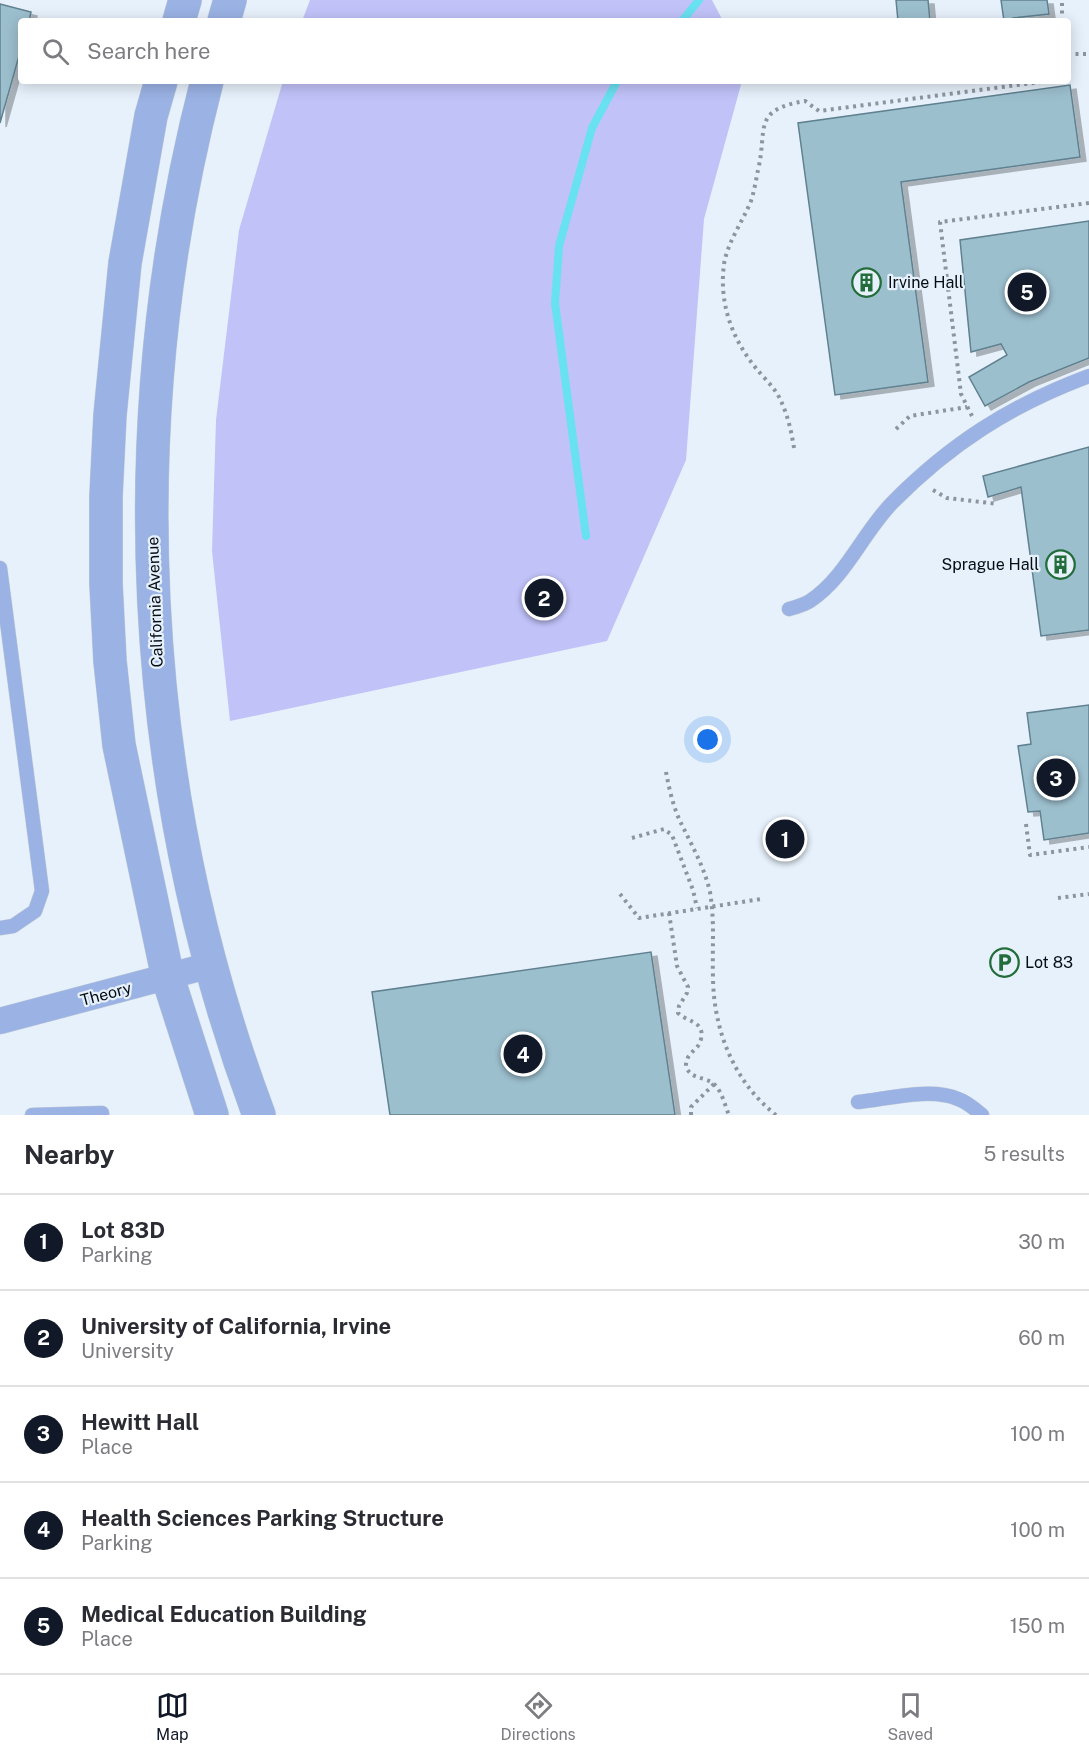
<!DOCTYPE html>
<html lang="en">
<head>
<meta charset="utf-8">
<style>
  body { margin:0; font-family:"Public Sans",sans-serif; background:#f2f2f3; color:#2b2b33 }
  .you { position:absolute; left:708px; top:740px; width:21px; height:21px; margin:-15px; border:4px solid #fff; border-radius:50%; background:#1a73e8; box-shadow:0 0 0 9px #1a73e833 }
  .badge { display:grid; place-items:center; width:39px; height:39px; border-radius:50%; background:#111827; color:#fff; font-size:20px; font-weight:700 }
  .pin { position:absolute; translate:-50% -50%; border:3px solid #fff; box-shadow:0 2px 6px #0006 }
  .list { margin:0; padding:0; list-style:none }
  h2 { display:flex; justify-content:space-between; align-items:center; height:78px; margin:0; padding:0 24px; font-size:26px }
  h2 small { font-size:20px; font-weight:400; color:#7c7c81 }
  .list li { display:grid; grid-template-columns:39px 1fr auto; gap:18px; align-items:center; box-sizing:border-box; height:96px; padding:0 24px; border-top:2px solid #e1e1e2 }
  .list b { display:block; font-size:22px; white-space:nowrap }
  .list p { margin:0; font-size:20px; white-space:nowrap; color:#7c7c81 }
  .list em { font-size:20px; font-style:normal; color:#7c7c81 }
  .icon { flex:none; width:33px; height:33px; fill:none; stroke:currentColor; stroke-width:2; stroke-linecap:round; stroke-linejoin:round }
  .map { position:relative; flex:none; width:1089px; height:1115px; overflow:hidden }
  .search { position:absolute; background:#fff; box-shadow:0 3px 15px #0003; left:18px; right:18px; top:18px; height:66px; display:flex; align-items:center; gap:15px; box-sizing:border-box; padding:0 21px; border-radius:6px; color:#7c7c81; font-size:22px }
  .sheet { height:558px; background:#fff }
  nav { display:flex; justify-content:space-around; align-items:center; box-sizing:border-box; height:84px; border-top:2px solid #e1e1e2; background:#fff; font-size:16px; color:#7c7c81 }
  nav a { display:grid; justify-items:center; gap:3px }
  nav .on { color:#111827 }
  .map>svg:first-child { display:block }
  .green { fill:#c1c2f8 }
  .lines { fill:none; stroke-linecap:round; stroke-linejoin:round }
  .stream { stroke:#68e1f1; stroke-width:8 }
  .building { fill:#9cbfce; stroke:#608190; stroke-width:1.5; filter:url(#shadow) }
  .service-casing { stroke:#c3ccd6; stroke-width:15 }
  .minor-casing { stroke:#c3ccd6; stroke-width:27 }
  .tertiary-casing { stroke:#c3ccd6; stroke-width:34 }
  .path { stroke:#8c959f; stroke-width:4; stroke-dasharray:3 4.5; stroke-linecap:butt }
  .service { stroke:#9ab2e4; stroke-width:14 }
  .minor { stroke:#9ab2e4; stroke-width:26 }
  .tertiary { stroke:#9ab2e4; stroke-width:33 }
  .labels { text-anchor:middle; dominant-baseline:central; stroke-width:4.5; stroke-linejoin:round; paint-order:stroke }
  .poi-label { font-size:16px; fill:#040c14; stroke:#e7f1fb; text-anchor:start }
  .street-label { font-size:16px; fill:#040c14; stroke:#e7f1fb }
</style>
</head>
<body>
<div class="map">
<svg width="1089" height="1115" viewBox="0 0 1089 1115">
  <defs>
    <filter id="shadow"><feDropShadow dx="6" dy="4" stdDeviation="0" flood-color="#0004"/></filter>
  </defs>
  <rect width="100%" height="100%" fill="#e7f1fb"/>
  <g class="green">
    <path d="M310,0H712L723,21H302Z"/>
    <path d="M283,81H742L704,219L686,460L607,641L230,721L212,551L216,420L239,230Z"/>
  </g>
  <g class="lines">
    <g class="stream">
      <path d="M682,21L699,0"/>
      <path d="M586,536L555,303L559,246L592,128L617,81"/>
    </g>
  </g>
  <g class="building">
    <path d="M896,0H928L930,21H898Z"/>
    <path d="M1001,0H1047L1049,14L1013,18L1012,21H1004Z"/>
    <path d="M0,4L31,12L29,21H21V49L0,123Z"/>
    <path d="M1070,85L1080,157L901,182L928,382L835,395L798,123Z"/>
    <path d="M1089,221V358L1029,382L985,406L969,377L1007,355L1001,344L971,352L960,240Z"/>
    <path d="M1089,447V630L1041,636L1021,487L988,497L983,476Z"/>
    <path d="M1089,705V833L1044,840L1040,811L1028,812L1018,746L1031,744L1027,713Z"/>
    <path d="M651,952L675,1115H390L372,992Z"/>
  </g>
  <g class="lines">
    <defs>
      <g id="service">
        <path d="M0,568L42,891L35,911L13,926L0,928"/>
        <path d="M789,609C796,607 804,605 810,601C846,577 862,534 892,503C950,444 1011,405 1089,376"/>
        <path d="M858,1102C887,1099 931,1087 958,1099C967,1102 975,1109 982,1115"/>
        <path d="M32,1115L102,1113V1115"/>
      </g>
      <path id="minor" d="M0,1021L211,965"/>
      <g id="tertiary">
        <path d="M179,21L185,0"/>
        <path d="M224,21L230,0"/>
        <path d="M161,81L151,116L125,263L110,415L106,496V584L110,661L119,745L168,978L212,1115"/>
        <path d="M207,81C119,420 136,786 259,1115"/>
      </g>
    </defs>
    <use href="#service" class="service-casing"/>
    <use href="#minor" class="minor-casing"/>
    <use href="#tertiary" class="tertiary-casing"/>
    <g class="path">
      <path d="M1062,21V0"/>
      <path d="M1068,54H1089"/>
      <path d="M972,416L961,394L940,222L1089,203"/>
      <path d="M896,429L910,416L967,407"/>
      <path d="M794,448C791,429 787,412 778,395C772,385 762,376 755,367C731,337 719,302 724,264C728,241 742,223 751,201C754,192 756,180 758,170C768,129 751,110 805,101L819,111L1048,81"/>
      <path d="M933,490L947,498L998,504"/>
      <path d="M666,772C669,788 673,806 680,821C691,844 704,866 710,892C715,922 712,949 713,979C714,1031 734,1082 776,1115"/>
      <path d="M1026,824L1030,855L1089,847"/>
      <path d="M632,838L664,829L672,835L693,890L697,908"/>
      <path d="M620,894L639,918L761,899"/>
      <path d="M1058,898L1089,894"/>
      <path d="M669,913L677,966L688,987L687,993L679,1006L678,1013C687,1022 705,1021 701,1039C699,1051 685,1052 686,1067C692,1080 704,1076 714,1084C722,1091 725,1106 729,1115"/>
      <path d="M691,1115V1107L714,1084"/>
    </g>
    <use href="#service" class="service"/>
    <use href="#minor" class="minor"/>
    <use href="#tertiary" class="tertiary"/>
  </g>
  <defs>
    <symbol id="building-ring" viewBox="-11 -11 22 22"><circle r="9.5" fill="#e7f1fb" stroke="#236d3b" stroke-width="1.5"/><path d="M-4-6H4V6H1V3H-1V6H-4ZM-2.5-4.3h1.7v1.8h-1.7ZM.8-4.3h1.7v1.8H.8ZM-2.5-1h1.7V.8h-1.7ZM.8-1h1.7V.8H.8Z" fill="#236d3b"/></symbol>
    <symbol id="parking-ring" viewBox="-11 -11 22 22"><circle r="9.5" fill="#e7f1fb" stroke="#236d3b" stroke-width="1.5"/><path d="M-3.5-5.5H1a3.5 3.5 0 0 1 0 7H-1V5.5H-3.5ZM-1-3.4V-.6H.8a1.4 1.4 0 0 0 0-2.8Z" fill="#236d3b"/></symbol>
  </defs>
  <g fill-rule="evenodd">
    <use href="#building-ring" x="850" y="266" width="33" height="33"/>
    <use href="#building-ring" x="1044" y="548" width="33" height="33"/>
    <use href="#parking-ring" x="988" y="946" width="33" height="33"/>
  </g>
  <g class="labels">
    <g class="poi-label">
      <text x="888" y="282">Irvine Hall</text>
      <text x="1039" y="564" text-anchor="end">Sprague Hall</text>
      <text x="1025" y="962">Lot 83</text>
    </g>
    <g class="street-label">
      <text transform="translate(155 602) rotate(-92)">California Avenue</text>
      <text transform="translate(106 994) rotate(-15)">Theory</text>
    </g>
  </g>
</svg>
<div class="you"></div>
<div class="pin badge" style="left:785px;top:839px">1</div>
<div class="pin badge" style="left:544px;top:598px">2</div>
<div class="pin badge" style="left:1056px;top:778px">3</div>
<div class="pin badge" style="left:523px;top:1054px">4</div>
<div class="pin badge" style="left:1027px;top:292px">5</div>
<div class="search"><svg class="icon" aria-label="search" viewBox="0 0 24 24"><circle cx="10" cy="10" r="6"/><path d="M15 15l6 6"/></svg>Search here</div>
</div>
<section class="sheet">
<h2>Nearby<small>5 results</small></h2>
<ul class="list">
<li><span class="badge">1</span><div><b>Lot 83D</b><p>Parking</p></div><em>30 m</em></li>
<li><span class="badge">2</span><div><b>University of California, Irvine</b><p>University</p></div><em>60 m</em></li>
<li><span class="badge">3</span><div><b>Hewitt Hall</b><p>Place</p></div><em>100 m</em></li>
<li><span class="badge">4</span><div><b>Health Sciences Parking Structure</b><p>Parking</p></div><em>100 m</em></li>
<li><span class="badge">5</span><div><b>Medical Education Building</b><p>Place</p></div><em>150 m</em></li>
</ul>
</section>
<nav>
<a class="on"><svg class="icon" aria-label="map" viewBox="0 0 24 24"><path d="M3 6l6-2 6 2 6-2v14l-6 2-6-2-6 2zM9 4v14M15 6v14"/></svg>Map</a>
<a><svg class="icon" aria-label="directions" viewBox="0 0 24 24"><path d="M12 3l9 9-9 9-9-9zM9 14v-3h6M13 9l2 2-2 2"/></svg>Directions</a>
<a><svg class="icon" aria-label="saved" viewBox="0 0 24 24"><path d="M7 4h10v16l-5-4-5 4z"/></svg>Saved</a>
</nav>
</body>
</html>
